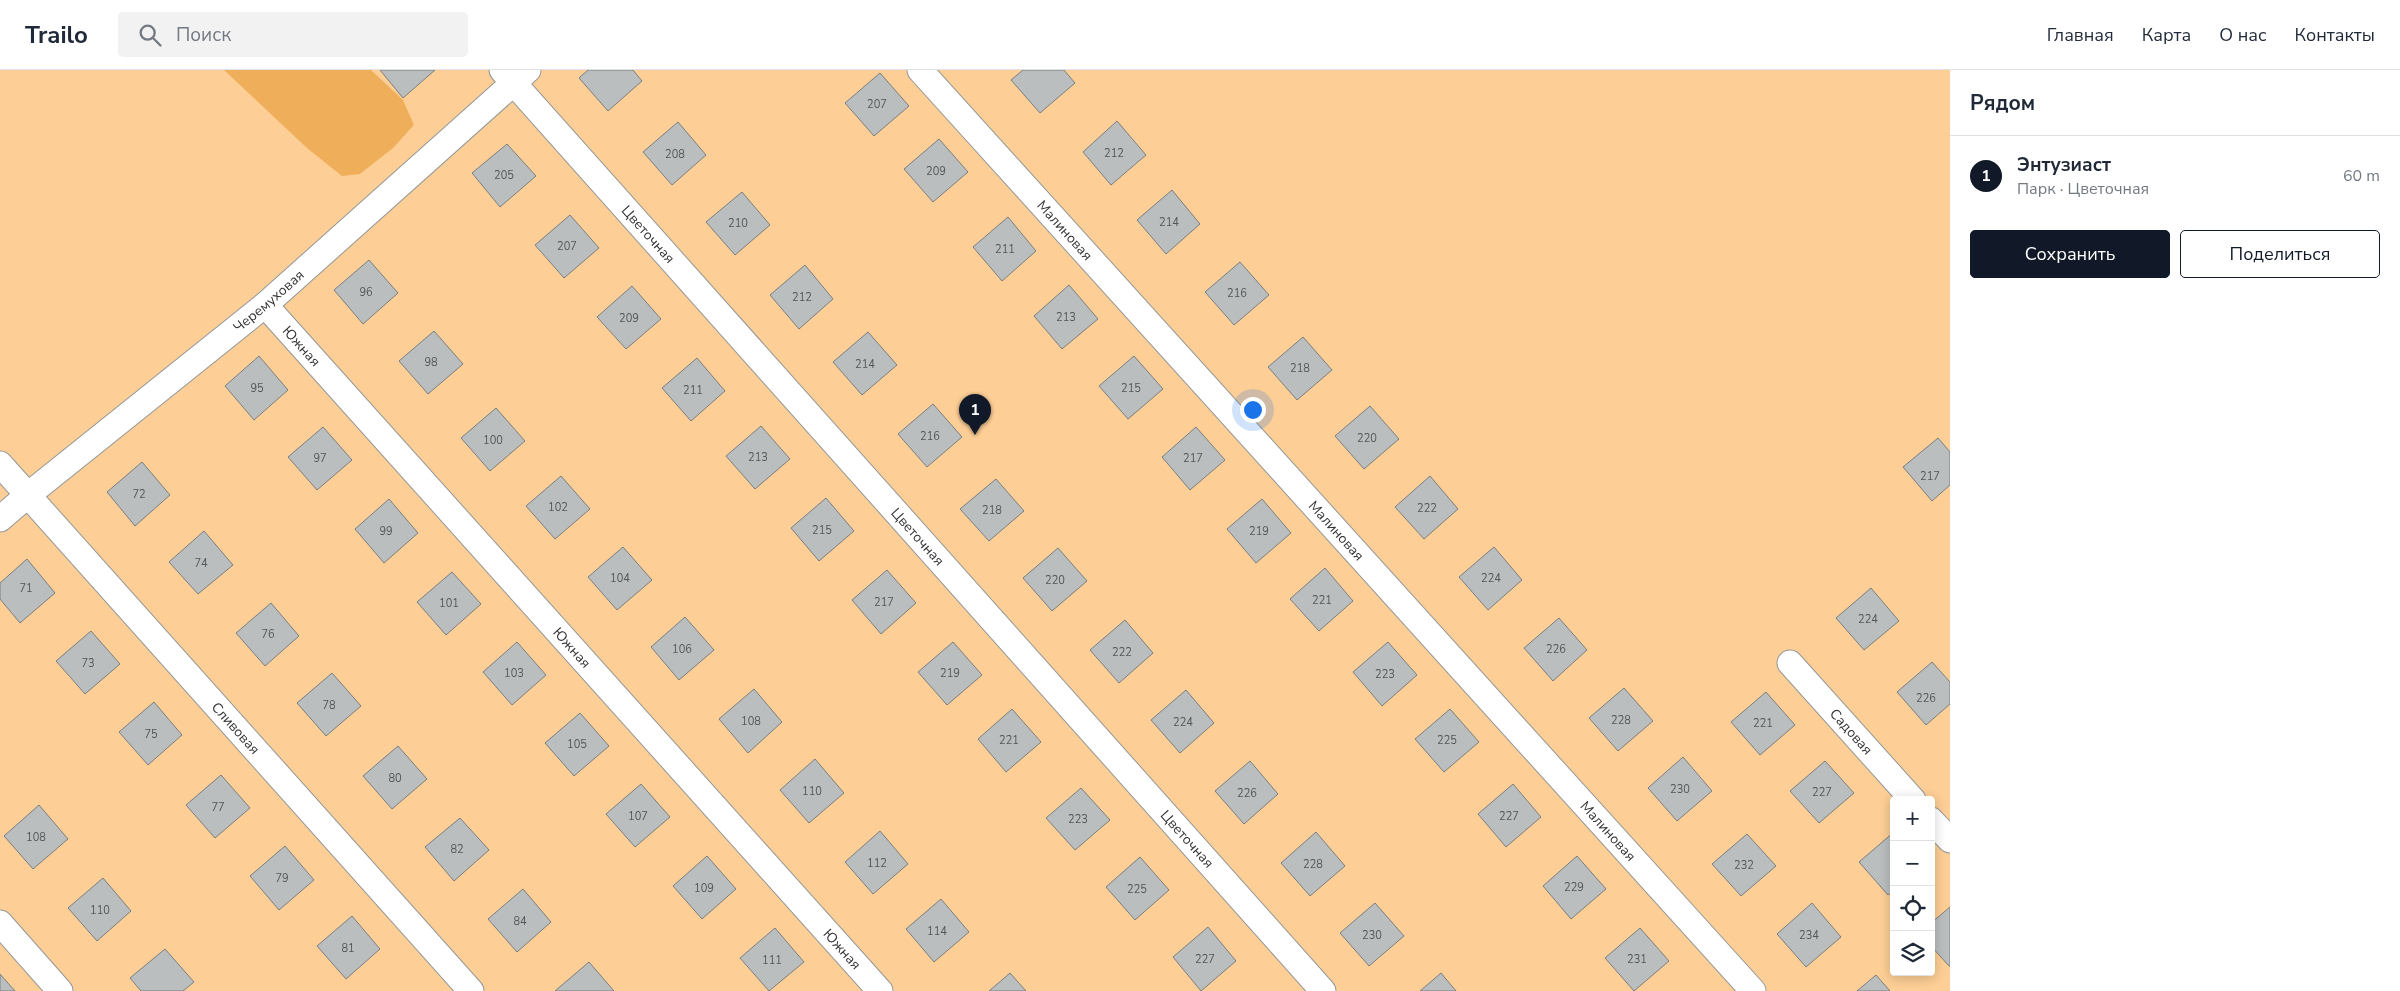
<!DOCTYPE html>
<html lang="ru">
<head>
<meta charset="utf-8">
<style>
  body { margin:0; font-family:"Nunito Sans",sans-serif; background:#f2f2f3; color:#1f2937 }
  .controls { position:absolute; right:15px; bottom:15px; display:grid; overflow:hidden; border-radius:5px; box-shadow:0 2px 12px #0003 }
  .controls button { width:45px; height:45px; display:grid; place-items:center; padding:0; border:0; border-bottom:1px solid #e0e1e3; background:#fff; color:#1f2937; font:25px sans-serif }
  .you { position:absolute; left:1252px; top:339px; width:18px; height:18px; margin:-12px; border:4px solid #fff; border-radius:50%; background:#1a73e8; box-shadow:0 0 0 8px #1a73e833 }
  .badge { display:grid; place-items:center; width:32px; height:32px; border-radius:50%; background:#111827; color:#fff; font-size:16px; font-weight:700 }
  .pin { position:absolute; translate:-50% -41px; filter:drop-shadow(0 1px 2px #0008) }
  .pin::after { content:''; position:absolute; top:26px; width:18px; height:15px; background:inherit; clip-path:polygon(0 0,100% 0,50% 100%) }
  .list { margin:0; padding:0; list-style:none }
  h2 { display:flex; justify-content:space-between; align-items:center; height:65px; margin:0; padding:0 20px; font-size:21px }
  h2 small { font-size:16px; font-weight:400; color:#747a83 }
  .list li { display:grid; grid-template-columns:32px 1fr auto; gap:15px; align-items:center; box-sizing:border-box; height:80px; padding:0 20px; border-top:1px solid #e0e1e3 }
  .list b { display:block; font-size:19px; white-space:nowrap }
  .list p { margin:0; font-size:16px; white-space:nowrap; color:#747a83 }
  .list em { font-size:16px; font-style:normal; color:#747a83 }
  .actions { display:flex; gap:10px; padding:15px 20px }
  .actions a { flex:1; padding:11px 0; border:1px solid #111827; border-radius:5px; text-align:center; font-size:18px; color:#111827 }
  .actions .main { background:#111827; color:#fff }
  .icon { flex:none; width:28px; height:28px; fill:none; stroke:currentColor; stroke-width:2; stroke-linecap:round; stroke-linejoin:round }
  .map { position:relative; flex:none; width:1950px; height:921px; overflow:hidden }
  header { display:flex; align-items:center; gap:30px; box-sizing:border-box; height:70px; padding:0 25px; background:#fff; border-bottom:1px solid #e0e1e3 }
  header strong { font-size:24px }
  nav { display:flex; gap:28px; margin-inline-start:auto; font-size:18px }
  .search { width:350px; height:45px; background:#f2f2f3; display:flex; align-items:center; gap:12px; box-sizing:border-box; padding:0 18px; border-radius:5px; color:#747a83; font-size:19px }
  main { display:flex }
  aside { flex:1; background:#fff }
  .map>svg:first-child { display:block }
  .green { fill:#fdce95; fill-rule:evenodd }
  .water { fill:#efaf5a }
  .building { fill:#babebe; stroke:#7a7e7e }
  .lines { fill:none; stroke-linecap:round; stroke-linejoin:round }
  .minor-casing { stroke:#939797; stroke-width:27 }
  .minor { stroke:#fff; stroke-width:25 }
  .labels { text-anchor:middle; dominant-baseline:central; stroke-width:4; stroke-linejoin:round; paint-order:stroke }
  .number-label { font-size:11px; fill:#555656 }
  .street-label { font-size:14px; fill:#333434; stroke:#fff }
</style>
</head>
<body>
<header>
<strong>Trailo</strong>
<div class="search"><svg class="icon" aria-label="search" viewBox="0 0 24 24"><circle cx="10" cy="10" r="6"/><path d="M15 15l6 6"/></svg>Поиск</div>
<nav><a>Главная</a><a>Карта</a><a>О нас</a><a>Контакты</a></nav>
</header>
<main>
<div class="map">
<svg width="1950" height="921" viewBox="0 0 1950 921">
  <rect width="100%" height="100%" fill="#f3f7f7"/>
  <path class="green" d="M0,0H1950V921H13L0,907ZM1894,730H1931V902H1894Z"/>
  <path class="water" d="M224,0H371L403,30L414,55L393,78L360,104L342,106L307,78Z"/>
  <g class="building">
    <path d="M380,0H435L403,28Z"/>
    <path d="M588,0H633L642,11L608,41L579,8Z"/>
    <path d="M1023,0H1064L1075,13L1040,43L1011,10Z"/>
    <path d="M880,3L909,36L874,66L845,33Z"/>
    <path d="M1117,51L1146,85L1111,115L1083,82Z"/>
    <path d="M678,52L706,85L672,115L643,82Z"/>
    <path d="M939,69L968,102L933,132L904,99Z"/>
    <path d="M507,74L536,106L500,137L472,103Z"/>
    <path d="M1172,120L1200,154L1166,184L1137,150Z"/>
    <path d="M742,122L770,155L735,185L706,152Z"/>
    <path d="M570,145L599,178L564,208L535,175Z"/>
    <path d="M1008,147L1036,181L1002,211L973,177Z"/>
    <path d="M369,190L398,223L363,254L334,220Z"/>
    <path d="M1240,192L1269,225L1234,255L1205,222Z"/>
    <path d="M805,195L833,229L799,259L770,225Z"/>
    <path d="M1069,215L1098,249L1062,279L1034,246Z"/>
    <path d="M632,216L661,249L626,279L597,247Z"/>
    <path d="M434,261L463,294L428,324L399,291Z"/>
    <path d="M868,262L897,295L862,325L833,292Z"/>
    <path d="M1303,267L1332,300L1297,330L1268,297Z"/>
    <path d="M259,286L288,320L254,350L225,316Z"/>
    <path d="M1134,286L1163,319L1128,349L1099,316Z"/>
    <path d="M697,288L725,321L691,351L662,318Z"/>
    <path d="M933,334L962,367L927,397L898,364Z"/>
    <path d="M1370,336L1399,369L1364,399L1335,366Z"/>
    <path d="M496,338L525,371L490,401L461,368Z"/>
    <path d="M761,356L790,389L755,419L726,386Z"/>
    <path d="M323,357L352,390L317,420L288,387Z"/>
    <path d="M1196,357L1225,390L1190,420L1162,387Z"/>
    <path d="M1938,368L1950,382V415L1932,431L1903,397Z"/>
    <path d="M142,392L170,425L135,456L107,422Z"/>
    <path d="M561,406L590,439L555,469L526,436Z"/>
    <path d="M1430,406L1458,439L1424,469L1395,437Z"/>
    <path d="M996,409L1024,441L989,471L960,439Z"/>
    <path d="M826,428L854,461L819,491L791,458Z"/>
    <path d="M389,429L418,463L384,493L355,459Z"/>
    <path d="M1262,429L1291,463L1256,493L1227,459Z"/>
    <path d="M204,461L233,495L198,524L169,492Z"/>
    <path d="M623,477L652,510L617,540L588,507Z"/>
    <path d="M1494,477L1522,510L1488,540L1459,507Z"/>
    <path d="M1058,478L1087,511L1052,541L1023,508Z"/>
    <path d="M27,489L55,523L20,553L0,529V513Z"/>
    <path d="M1325,498L1353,531L1319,561L1290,529Z"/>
    <path d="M887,500L916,533L881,564L852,530Z"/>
    <path d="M452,502L481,534L446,565L417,532Z"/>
    <path d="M1871,518L1899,551L1864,580L1836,548Z"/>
    <path d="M271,533L299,566L265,596L236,563Z"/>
    <path d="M685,547L714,580L679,610L651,577Z"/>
    <path d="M1559,548L1587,580L1553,611L1524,578Z"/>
    <path d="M1125,550L1153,583L1119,613L1090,580Z"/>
    <path d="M91,561L120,594L85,624L56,591Z"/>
    <path d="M517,572L546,605L512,635L483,602Z"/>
    <path d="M953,572L982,605L947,635L918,602Z"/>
    <path d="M1388,572L1417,605L1382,636L1353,602Z"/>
    <path d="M1932,592L1950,612V634L1926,655L1897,622Z"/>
    <path d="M332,603L361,636L326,666L297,633Z"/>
    <path d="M1624,618L1653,651L1618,681L1589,648Z"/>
    <path d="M754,619L782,652L748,683L719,649Z"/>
    <path d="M1186,620L1214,653L1180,683L1151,650Z"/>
    <path d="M1766,622L1795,655L1760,685L1731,652Z"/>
    <path d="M154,632L182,665L148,695L119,662Z"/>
    <path d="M1012,639L1041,672L1006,702L978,669Z"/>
    <path d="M1450,639L1479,672L1444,702L1415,669Z"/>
    <path d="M580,643L609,676L574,706L545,673Z"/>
    <path d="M398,676L427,709L392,739L363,706Z"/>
    <path d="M1683,687L1712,721L1677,751L1648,718Z"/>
    <path d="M815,689L844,723L809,753L780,720Z"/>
    <path d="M1250,691L1278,724L1244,754L1215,721Z"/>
    <path d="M1825,691L1854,723L1819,753L1790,721Z"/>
    <path d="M221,705L250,738L215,768L186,735Z"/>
    <path d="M641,714L670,747L635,777L606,744Z"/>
    <path d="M1513,714L1541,747L1506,777L1478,744Z"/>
    <path d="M1081,718L1110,750L1075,780L1046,748Z"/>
    <path d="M39,735L68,769L33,799L4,766Z"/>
    <path d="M460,748L489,780L454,811L425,777Z"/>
    <path d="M880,761L908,794L873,824L845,792Z"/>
    <path d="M1316,762L1345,796L1310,826L1281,793Z"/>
    <path d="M1894,762V820L1888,825L1859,792Z"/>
    <path d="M1747,764L1776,796L1741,826L1712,794Z"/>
    <path d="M285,776L314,810L279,840L250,806Z"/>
    <path d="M707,786L736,819L702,849L673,816Z"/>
    <path d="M1577,786L1606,819L1571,849L1543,816Z"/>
    <path d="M1140,787L1169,820L1135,850L1106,817Z"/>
    <path d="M103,808L131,841L97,871L68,838Z"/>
    <path d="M523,819L551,852L517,882L488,849Z"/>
    <path d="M941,829L969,862L934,892L906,859Z"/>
    <path d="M1375,833L1404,866L1369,896L1340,863Z"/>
    <path d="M1812,833L1841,867L1806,897L1777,864Z"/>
    <path d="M1950,837V896H1949L1931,876V853Z"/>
    <path d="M352,846L380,879L346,909L317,876Z"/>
    <path d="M1208,857L1236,891L1201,921L1173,887Z"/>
    <path d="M775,858L804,892L769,921L740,888Z"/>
    <path d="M1640,858L1669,891L1634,921L1605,888Z"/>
    <path d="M165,879L194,912L183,921H141L130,908Z"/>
    <path d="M589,892L614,921H555Z"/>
    <path d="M1010,903L1026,921H989Z"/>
    <path d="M1441,903L1456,921H1420Z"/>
    <path d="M0,904L15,921H0Z"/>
    <path d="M1876,905L1890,921H1857Z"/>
  </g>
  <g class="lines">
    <defs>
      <g id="minor">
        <path id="s1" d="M502,0L1323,921"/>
        <path id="s2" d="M920,0L1753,921"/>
        <path id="s3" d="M265,235L880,921"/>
        <path id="s4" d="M0,394L471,921"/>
        <path id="s5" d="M0,449L28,425L265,235L528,0"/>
        <path id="s6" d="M1790,593L1913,730"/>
        <path d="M1931,750L1950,770"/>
        <path d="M0,853L60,921"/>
      </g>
    </defs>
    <use href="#minor" class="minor-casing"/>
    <use href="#minor" class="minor"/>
  </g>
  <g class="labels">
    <g class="number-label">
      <text x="877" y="34">207</text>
      <text x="1114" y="83">212</text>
      <text x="675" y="84">208</text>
      <text x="936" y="101">209</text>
      <text x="504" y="105">205</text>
      <text x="1169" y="152">214</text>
      <text x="738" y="153">210</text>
      <text x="567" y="176">207</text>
      <text x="1005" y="179">211</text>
      <text x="366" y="222">96</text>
      <text x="1237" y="223">216</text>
      <text x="802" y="227">212</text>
      <text x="1066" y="247">213</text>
      <text x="629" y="248">209</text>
      <text x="431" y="292">98</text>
      <text x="865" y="294">214</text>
      <text x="1300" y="298">218</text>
      <text x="257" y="318">95</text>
      <text x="1131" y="318">215</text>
      <text x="693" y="320">211</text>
      <text x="930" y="366">216</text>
      <text x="1367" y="368">220</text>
      <text x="493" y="370">100</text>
      <text x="758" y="387">213</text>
      <text x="320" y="388">97</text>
      <text x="1193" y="388">217</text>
      <text x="1930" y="406">217</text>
      <text x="139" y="424">72</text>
      <text x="558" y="437">102</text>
      <text x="1427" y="438">222</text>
      <text x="992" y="440">218</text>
      <text x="822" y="460">215</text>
      <text x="386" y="461">99</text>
      <text x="1259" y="461">219</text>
      <text x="201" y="493">74</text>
      <text x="620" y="508">104</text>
      <text x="1491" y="508">224</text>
      <text x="1055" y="510">220</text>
      <text x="26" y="518">71</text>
      <text x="1322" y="530">221</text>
      <text x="884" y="532">217</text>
      <text x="449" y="533">101</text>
      <text x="1868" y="549">224</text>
      <text x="268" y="564">76</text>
      <text x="682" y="579">106</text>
      <text x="1556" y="579">226</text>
      <text x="1122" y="582">222</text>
      <text x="88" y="593">73</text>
      <text x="514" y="603">103</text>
      <text x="950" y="603">219</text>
      <text x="1385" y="604">223</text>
      <text x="1926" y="628">226</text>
      <text x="329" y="635">78</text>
      <text x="1621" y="650">228</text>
      <text x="751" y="651">108</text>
      <text x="1183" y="652">224</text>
      <text x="1763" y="653">221</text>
      <text x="151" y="664">75</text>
      <text x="1009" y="670">221</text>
      <text x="1447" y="670">225</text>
      <text x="577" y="674">105</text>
      <text x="395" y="708">80</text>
      <text x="1680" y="719">230</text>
      <text x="812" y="721">110</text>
      <text x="1822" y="722">227</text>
      <text x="1247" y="723">226</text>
      <text x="218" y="737">77</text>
      <text x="638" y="746">107</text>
      <text x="1509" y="746">227</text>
      <text x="1078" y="749">223</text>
      <text x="36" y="767">108</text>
      <text x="457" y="779">82</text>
      <text x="877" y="793">112</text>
      <text x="1313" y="794">228</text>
      <text x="1744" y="795">232</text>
      <text x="282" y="808">79</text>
      <text x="1574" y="817">229</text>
      <text x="704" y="818">109</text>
      <text x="1137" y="819">225</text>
      <text x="100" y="840">110</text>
      <text x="520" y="851">84</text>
      <text x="937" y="861">114</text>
      <text x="1372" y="865">230</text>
      <text x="1809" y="865">234</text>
      <text x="348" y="878">81</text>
      <text x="1205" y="889">227</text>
      <text x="1637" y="889">231</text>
      <text x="772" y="890">111</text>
    </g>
    <g class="street-label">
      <text stroke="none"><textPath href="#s2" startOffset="216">Малиновая</textPath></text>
      <text stroke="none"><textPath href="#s1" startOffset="220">Цветочная</textPath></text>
      <text stroke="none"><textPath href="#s5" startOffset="346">Черемуховая</textPath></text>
      <text stroke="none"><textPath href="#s3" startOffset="55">Южная</textPath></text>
      <text stroke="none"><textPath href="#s2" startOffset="621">Малиновая</textPath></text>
      <text stroke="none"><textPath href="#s1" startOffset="625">Цветочная</textPath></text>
      <text stroke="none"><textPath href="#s3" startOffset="460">Южная</textPath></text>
      <text stroke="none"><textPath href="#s4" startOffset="354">Сливовая</textPath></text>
      <text stroke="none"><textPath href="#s6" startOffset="92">Садовая</textPath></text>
      <text stroke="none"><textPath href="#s2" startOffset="1026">Малиновая</textPath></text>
      <text stroke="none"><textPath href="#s1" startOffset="1030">Цветочная</textPath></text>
      <text stroke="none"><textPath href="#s3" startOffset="865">Южная</textPath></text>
    </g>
  </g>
</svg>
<div class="controls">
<button>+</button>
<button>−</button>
<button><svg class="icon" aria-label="locate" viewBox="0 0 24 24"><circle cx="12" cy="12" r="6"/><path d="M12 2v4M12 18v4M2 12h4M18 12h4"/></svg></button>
<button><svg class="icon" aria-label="layers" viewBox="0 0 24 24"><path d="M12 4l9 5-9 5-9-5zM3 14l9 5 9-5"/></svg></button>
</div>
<div class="you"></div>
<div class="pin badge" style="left:975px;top:365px">1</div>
</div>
<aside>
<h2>Рядом<small></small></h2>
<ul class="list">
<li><span class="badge">1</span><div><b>Энтузиаст</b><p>Парк · Цветочная</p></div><em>60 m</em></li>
</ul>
<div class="actions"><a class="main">Сохранить</a><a>Поделиться</a></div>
</aside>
</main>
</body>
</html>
